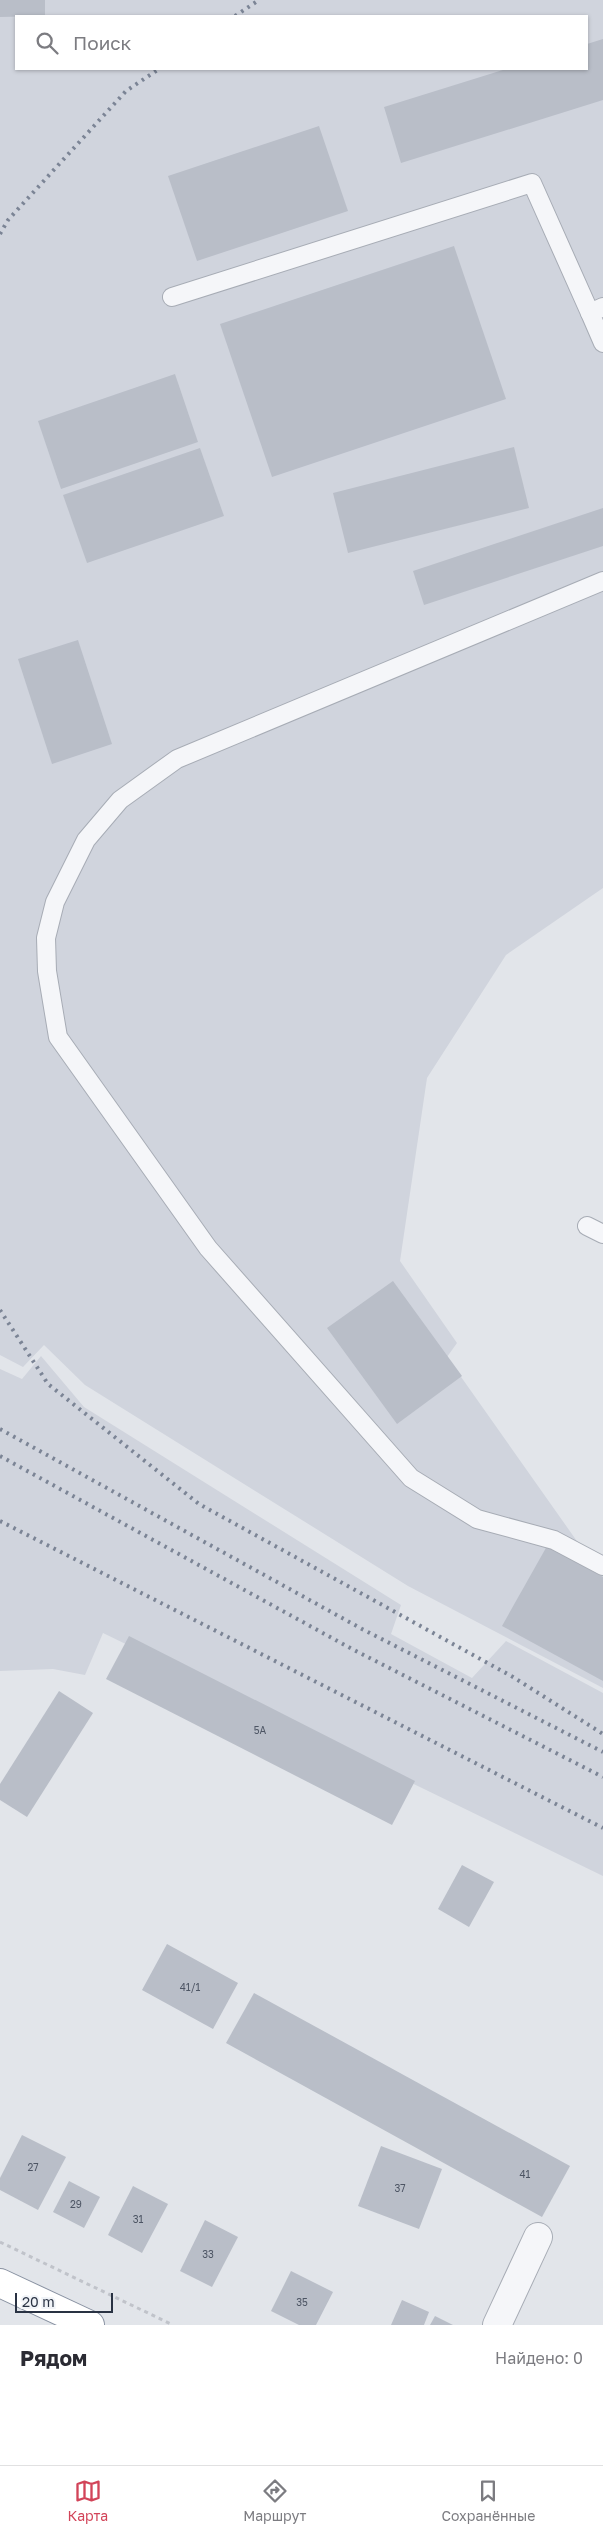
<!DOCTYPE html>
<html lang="ru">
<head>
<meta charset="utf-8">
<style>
  body { margin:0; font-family:"Golos Text",sans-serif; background:#f7f7f7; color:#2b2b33 }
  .scale { position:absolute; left:15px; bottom:12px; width:98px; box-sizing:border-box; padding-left:5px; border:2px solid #293243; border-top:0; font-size:14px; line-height:18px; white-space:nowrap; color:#293243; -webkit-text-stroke:4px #f1f4f8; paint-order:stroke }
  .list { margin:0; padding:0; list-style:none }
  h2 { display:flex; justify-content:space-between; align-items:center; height:65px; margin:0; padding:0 20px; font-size:21px }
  h2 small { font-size:16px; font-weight:400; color:#7c7c81 }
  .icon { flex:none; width:28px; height:28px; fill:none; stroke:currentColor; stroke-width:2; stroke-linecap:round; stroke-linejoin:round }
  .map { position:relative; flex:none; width:603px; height:2325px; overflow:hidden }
  .search { position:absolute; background:#fff; box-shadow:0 1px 4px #0004; left:15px; right:15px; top:15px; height:55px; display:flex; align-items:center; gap:12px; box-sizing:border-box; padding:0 18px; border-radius:0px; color:#7c7c81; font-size:19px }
  .sheet { height:140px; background:#fff }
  nav { display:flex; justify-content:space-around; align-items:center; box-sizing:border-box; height:70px; border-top:1px solid #e1e1e2; background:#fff; font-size:14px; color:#7c7c81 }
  nav a { display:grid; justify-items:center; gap:2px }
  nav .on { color:#d24459 }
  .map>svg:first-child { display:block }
  .built { fill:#d0d4dd; fill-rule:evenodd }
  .building { fill:#b9bec8 }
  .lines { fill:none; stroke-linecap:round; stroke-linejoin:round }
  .lane-casing { stroke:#a7acb5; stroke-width:20 }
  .street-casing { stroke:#a7acb5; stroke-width:30 }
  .highway-casing { stroke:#8992a2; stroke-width:30 }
  .path { stroke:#c0c3ca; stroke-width:3; stroke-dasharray:4 4; stroke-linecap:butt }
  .lane { stroke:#f5f6f9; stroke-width:18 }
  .street { stroke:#f5f6f9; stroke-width:28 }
  .highway { stroke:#fff; stroke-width:28 }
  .rail { stroke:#7b8495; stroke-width:4; stroke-dasharray:2.5 5; stroke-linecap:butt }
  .labels { text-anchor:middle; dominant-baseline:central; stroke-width:4; stroke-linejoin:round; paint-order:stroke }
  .number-label { font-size:10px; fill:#4d5564 }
</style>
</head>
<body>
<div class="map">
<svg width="603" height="2325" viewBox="0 0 603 2325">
  <rect width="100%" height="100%" fill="#e2e5ea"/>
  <g class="built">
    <path d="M0,0H603V888L506,955L427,1078L400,1261L457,1343L447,1357L586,1554L603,1563V1688L408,1586L85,1385L44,1345L23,1367L0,1355ZM16,16H587V69H16Z"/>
    <path d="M41,1356L84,1407L401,1605L391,1634L472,1678L506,1641L603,1693V1876L103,1633L85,1675L53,1669L0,1671V1369L22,1379Z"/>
  </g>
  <g class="building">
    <path d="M0,0H45V16L0,17Z"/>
    <path d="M603,39V100L401,163L384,107L506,69H587V44Z"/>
    <path d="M319,126L348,211L197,261L168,176Z"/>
    <path d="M454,246L506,399L272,477L220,324Z"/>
    <path d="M175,374L198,442L61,489L38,421Z"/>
    <path d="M514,447L529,508L348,553L333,493Z"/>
    <path d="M200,448L224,516L87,563L63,495Z"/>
    <path d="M603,508V546L424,605L413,571Z"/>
    <path d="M78,640L112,744L52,764L18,659Z"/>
    <path d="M393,1281L462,1376L397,1424L327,1328Z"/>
    <path d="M547,1546L603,1577V1681L502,1626Z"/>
    <path d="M129,1636L415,1781L392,1825L106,1679Z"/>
    <path d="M59,1691L93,1713L27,1817L0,1800V1784Z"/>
    <path d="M462,1865L494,1882L469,1927L438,1909Z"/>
    <path d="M167,1944L238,1983L213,2029L142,1990Z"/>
    <path d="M254,1993L570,2166L542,2217L226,2043Z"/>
    <path d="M22,2135L66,2157L38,2210L0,2190V2178Z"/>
    <path d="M381,2146L442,2169L419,2229L358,2206Z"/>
    <path d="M69,2181L100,2197L84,2228L53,2212Z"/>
    <path d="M133,2186L168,2204L142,2253L108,2235Z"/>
    <path d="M205,2220L238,2237L212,2287L180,2271Z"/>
    <path d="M291,2271L333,2292L316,2325H299L271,2311Z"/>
    <path d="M402,2300L429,2312L424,2325H391Z"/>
    <path d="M435,2316L453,2325H430Z"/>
  </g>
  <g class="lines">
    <defs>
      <g id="lane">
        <path d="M172,297L532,183L590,313"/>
        <path d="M603,307L590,313L603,343"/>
        <path d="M603,581L177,759L120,800L86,840L55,902L46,938L47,971L58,1037L208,1248L411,1478L477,1519L554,1540L603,1566"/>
        <path d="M587,1226L603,1234"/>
      </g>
      <path id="street" d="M497,2325L538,2237"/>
      <path id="highway" d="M0,2283L90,2325"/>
    </defs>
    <use href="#lane" class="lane-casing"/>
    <use href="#street" class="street-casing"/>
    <use href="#highway" class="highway-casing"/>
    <path class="path" d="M0,2242L173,2325"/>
    <use href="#lane" class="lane"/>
    <use href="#street" class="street"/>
    <use href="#highway" class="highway"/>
    <g class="rail">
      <path d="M235,16L259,0"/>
      <path d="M0,234L8,220L126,91L159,69"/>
      <path d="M0,1310L48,1384L199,1504L513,1677L603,1734"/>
      <path d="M0,1429L362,1629L603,1752"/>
      <path d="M0,1456L352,1649L603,1777"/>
      <path d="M0,1521L603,1828"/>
    </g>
  </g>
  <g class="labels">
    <g class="number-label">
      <text x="260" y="1730">5А</text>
      <text x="190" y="1987">41/1</text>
      <text x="33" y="2167">27</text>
      <text x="525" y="2174">41</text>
      <text x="400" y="2188">37</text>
      <text x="76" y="2204">29</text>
      <text x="138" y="2219">31</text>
      <text x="208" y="2254">33</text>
      <text x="302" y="2302">35</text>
    </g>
  </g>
</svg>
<div class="scale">20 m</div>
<div class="search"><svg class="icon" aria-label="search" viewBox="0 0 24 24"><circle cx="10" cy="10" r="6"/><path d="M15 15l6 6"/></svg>Поиск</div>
</div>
<section class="sheet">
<h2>Рядом<small>Найдено: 0</small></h2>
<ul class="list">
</ul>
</section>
<nav>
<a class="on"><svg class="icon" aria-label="map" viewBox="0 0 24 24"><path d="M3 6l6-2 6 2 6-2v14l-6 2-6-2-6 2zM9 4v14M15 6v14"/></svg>Карта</a>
<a><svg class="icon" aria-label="directions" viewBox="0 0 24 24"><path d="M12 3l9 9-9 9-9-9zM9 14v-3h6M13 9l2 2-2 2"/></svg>Маршрут</a>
<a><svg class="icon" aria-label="saved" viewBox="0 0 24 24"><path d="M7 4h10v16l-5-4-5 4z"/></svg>Сохранённые</a>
</nav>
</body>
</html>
